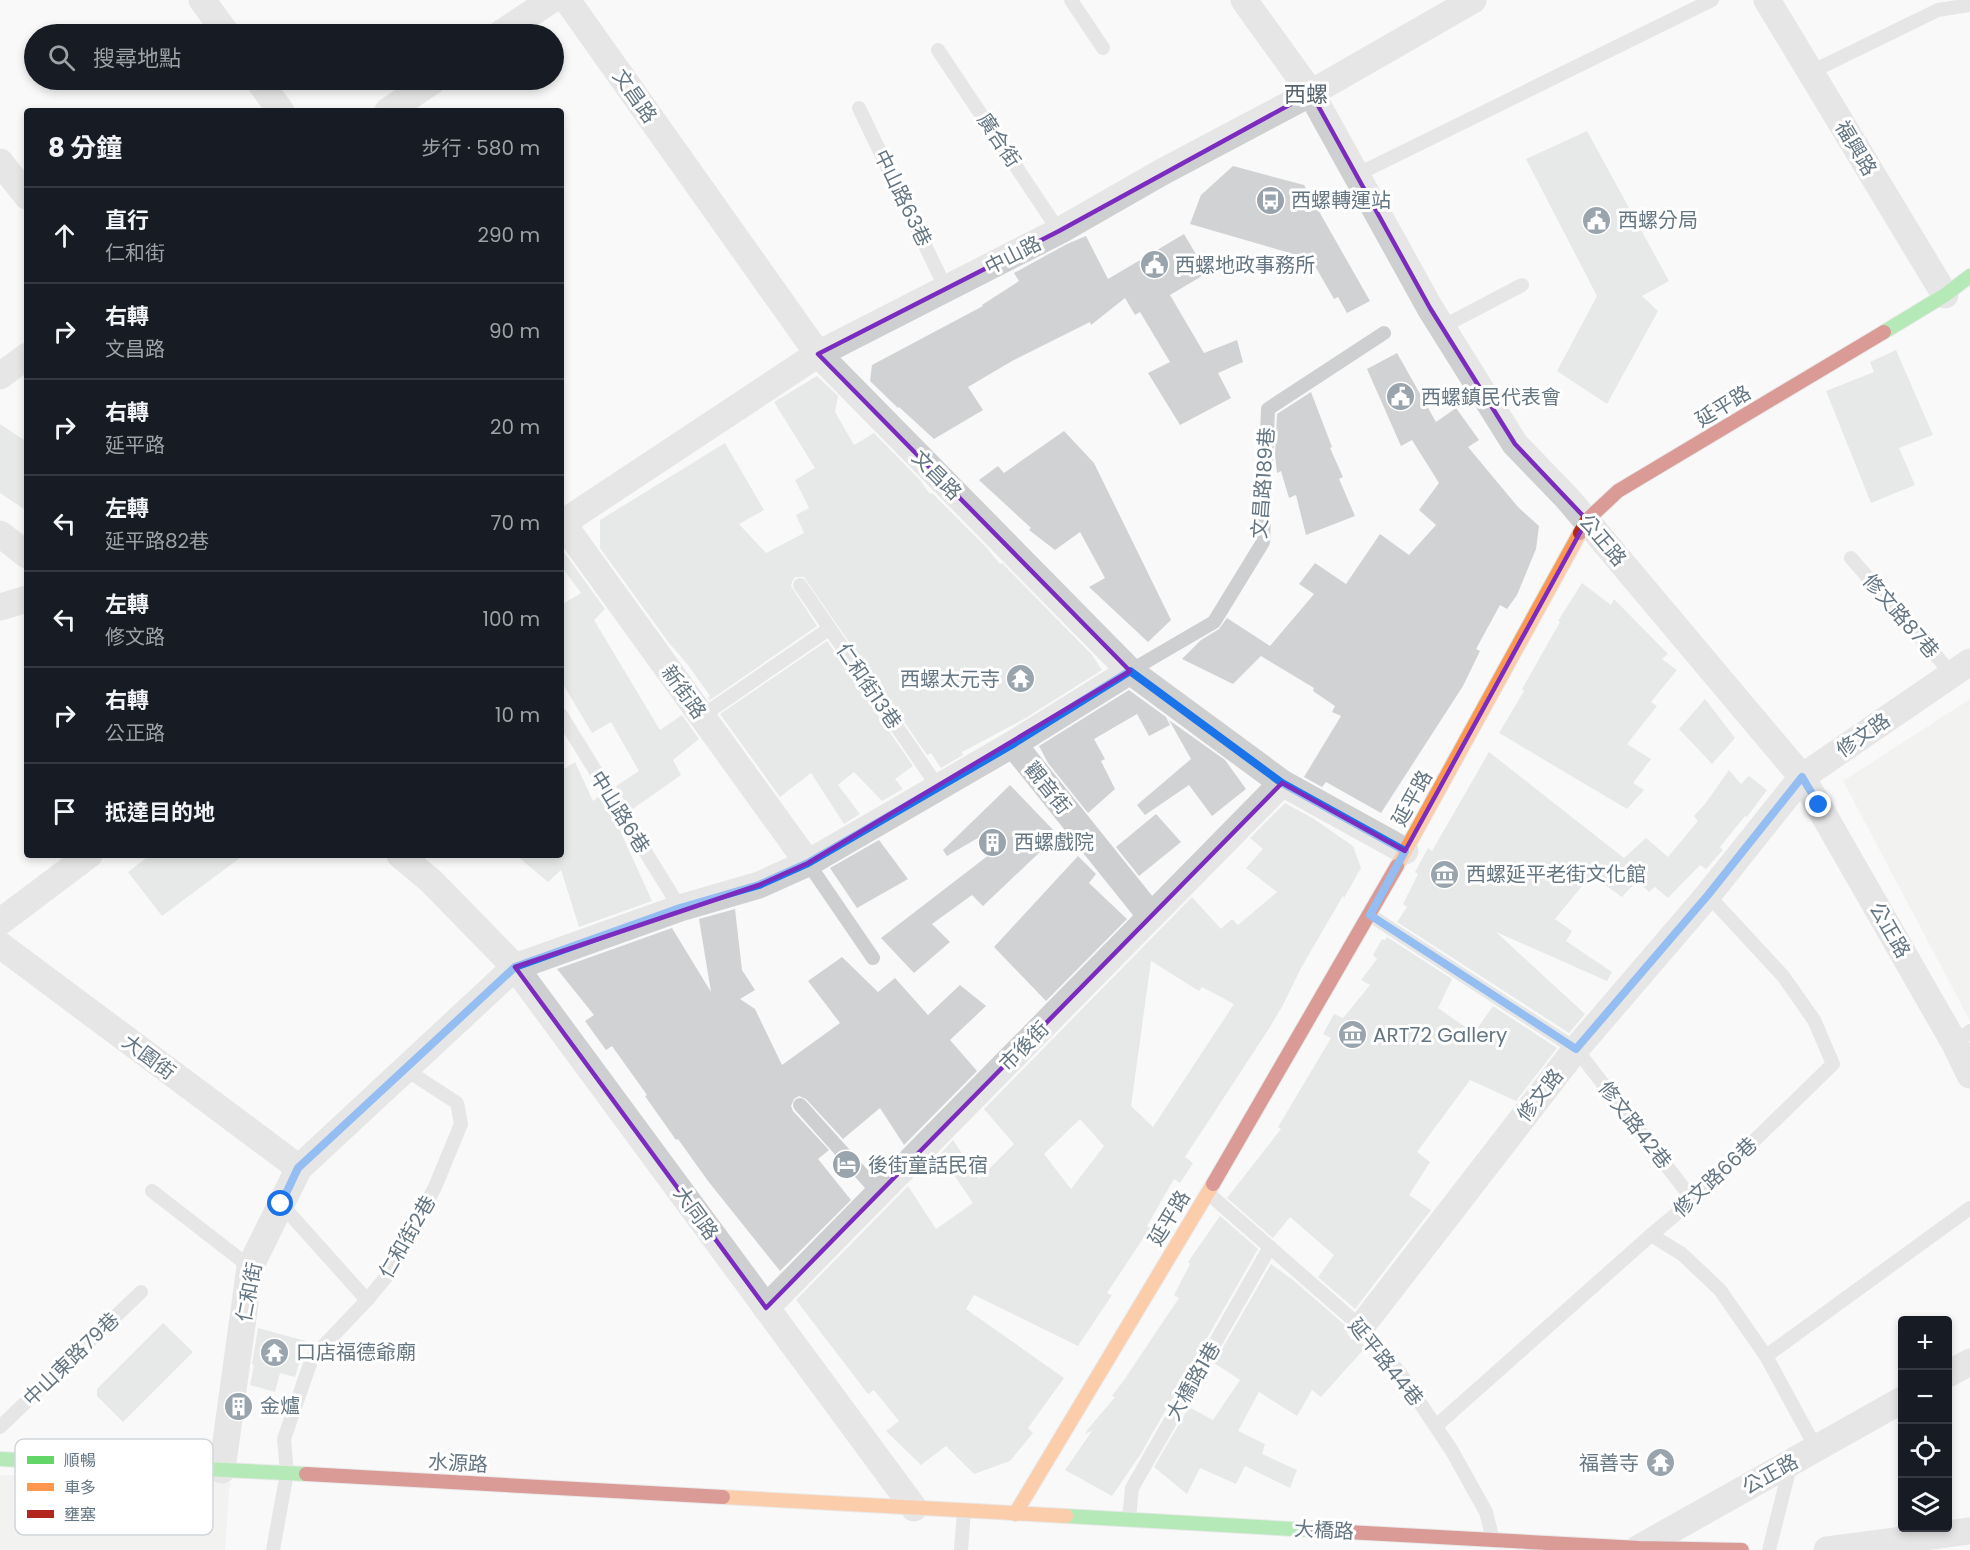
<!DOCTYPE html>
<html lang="zh-TW">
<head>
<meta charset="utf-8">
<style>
  body { margin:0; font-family:Poppins,"Noto Sans TC",sans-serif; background:#20242c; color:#f1f3f6 }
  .controls { position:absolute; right:18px; bottom:18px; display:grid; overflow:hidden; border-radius:6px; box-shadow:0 3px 9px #0003 }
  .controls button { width:54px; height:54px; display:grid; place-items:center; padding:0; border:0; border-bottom:2px solid #363941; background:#171b24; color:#f1f3f6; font:30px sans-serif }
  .stop { position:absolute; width:18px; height:18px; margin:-14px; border:4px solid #1a73e8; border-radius:50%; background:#fff }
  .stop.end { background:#1a73e8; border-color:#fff; box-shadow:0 2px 6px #0008 }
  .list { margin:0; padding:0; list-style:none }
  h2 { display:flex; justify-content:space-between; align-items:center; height:78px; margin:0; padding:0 24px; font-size:26px }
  h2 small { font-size:20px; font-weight:400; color:#9ea1a6 }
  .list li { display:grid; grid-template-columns:39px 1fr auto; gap:18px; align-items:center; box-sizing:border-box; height:96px; padding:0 24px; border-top:2px solid #363941 }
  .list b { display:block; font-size:22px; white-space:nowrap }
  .list p { margin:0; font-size:20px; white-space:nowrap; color:#9ea1a6 }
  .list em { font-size:20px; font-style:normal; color:#9ea1a6 }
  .icon { flex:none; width:33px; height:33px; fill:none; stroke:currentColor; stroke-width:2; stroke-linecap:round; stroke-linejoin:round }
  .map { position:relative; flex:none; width:1970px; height:1550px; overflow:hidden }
  .search { position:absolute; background:#171b24; box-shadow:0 3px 9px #0003; left:24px; top:24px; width:540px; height:66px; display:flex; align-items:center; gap:15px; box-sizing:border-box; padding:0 21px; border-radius:33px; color:#9ea1a6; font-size:22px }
  .panel { position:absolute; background:#171b24; box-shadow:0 3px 9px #0003; left:24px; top:108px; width:540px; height:750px; border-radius:6px }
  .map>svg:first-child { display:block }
  .green { fill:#e8ebe6 }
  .building { fill:#d0d2d3; fill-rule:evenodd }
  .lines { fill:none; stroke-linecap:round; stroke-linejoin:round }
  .fast-casing { stroke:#d5d6d7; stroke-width:16 }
  .slow-casing { stroke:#d5d6d7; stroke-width:16 }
  .jam-casing { stroke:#d5d6d7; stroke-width:16 }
  .lane { stroke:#cecfd0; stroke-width:14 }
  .street { stroke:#cecfd0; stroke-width:27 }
  .fast { stroke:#63d668; stroke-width:14 }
  .slow { stroke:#ff974d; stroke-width:14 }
  .jam { stroke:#b3261e; stroke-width:14 }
  .route { stroke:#1a73e8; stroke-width:8 }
  .marked { fill:none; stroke:#7b2cbf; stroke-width:4.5; stroke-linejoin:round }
  .labels { text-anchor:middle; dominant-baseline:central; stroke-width:6; stroke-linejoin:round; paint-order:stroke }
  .street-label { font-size:20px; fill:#657683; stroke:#fff }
  .poi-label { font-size:20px; fill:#657683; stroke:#fff; text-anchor:start }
  .quarter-label { font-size:22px; fill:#57646e; stroke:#fff }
  .key { fill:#fff; stroke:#d1d6da; stroke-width:1.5 }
  .key-label { font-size:16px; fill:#657683 }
</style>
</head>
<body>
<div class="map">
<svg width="1970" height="1550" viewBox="0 0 1970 1550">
  <rect width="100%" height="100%" fill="#f9f9f9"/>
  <g class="green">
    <path d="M1970,699V1021L1843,781Z"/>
    <path d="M0,1475L230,1479L225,1550H0Z"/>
  </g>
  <g class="building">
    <path d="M1587,131L1669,281L1642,296L1658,311L1607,404L1557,371L1597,296L1526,159Z"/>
    <path d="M1233,166L1304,185L1370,301L1347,313L1338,297L1334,299L1311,259L1190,224L1201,195Z"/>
    <path d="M1184,234L1207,273L1170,295L1204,353L1237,340L1243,362L1218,373L1231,398L1180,425L1148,373L1170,362L1140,312L1135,315L1125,298L1091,325L1090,322L1012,361L968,387L983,410L934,439L899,407L898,408L870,381L872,365L983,306L982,305L1019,281L1014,273L1067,244L1086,236L1108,279Z"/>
    <path d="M1896,350L1933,435L1899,448L1915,485L1871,503L1826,391L1874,372L1870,362Z"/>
    <path d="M1397,353L1436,422L1456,408L1479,440L1468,447L1518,507L1539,526L1536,549L1517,595L1507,609L1500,605L1476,649L1480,651L1463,686L1381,813L1326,782L1322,787L1304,777L1341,716L1332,712L1335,706L1313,691L1314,688L1261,656L1233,684L1182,659L1201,640L1219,629L1227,618L1270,646L1314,594L1299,584L1315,563L1346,584L1380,534L1409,555L1436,525L1419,510L1439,483L1412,440L1401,446L1367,369Z"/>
    <path d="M817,376L838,396L835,412L854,445L874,433L920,480L930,494L932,493L986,547L1000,564L1002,563L1092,655L1102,670L1024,719L962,752L963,755L941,768L931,753L927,755L804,577H795L792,582L791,586L817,626L710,700L708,698L710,696L688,665L669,643L600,548V520L725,443L764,510L739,524L766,553L804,533L796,515L809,508L795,480L815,468L774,402Z"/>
    <path d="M1311,392L1332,447L1330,448L1343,477L1339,479L1355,516L1306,535L1296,495L1289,498L1281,471L1277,473L1275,454L1277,414Z"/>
    <path d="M0,424L27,442V511L0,493Z"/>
    <path d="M1064,431L1094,463L1171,620L1148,642L1089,587L1105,578L1080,532L1055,550L1029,530L1031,528L979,480L998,466L1004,473Z"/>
    <path d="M561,548L605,609L594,620L660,730L682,715L699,739L673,760L681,775L630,811L616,786L639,771L611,722L592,733L561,681V605L581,593L561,566Z"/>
    <path d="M1582,583L1611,605L1614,599L1668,654L1662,659L1677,670L1651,702L1657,706L1627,744L1651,759L1633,783L1644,790L1627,809L1499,733L1524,691L1522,689L1560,622L1558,621Z"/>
    <path d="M827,641L913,766L895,779L903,789L882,801L854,772L838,785L860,814L844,824L811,773L780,797L720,714Z"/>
    <path d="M1129,690L1166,717L1170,725L1149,736L1137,714L1094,739L1105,759L1101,761L1115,789L1088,813L1048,763L1039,746Z"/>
    <path d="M1705,699L1735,738L1712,764L1679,729Z"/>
    <path d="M1169,720L1225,760L1246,789L1212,816L1189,785L1145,815L1137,805L1191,759Z"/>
    <path d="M1489,752L1624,858L1646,838L1668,857L1698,821L1694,816L1705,804L1729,770L1741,784L1749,776L1767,790L1747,817L1745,816L1720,847L1723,850L1706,869L1700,865L1668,898L1655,887L1649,892L1637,881L1622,897L1591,875L1555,919L1572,931L1566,941L1612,972L1607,981L1496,932L1585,1014L1569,1033L1397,922L1407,907L1403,904L1418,874L1415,872L1428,848L1432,851Z"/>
    <path d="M575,762L593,801L600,796L617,824L652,901L579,927L561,870L548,882L516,855H561V771Z"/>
    <path d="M1010,785L1058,835L983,906L972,895L932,924L950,942L914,973L881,938L994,851L983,835L947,856L943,850Z"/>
    <path d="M1285,803L1314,819L1353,846L1361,868L1344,898L1343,896L1301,968L1283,1005L1270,1027L1185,1157L1193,1163L1180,1183L1174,1179L1147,1226L1150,1228L1107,1293L1112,1295L1078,1346L974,1295L966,1309L1064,1378L1028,1428L1033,1433L1010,1461L974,1474L946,1446L921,1465L886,1431L899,1421L874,1390L868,1394L796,1300L908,1186L936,1229L973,1203L940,1154L953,1140L979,1179L1014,1144L984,1109L1192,897L1221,929L1232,919L1238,925L1277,892L1246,868L1263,849L1250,838ZM1151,961L1199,991L1202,987L1234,1004L1153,1127L1131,1106ZM1080,1119L1104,1146L1071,1189L1044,1154Z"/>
    <path d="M1156,814L1181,842L1139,876L1116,847Z"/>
    <path d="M879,840L908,879L857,908L830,868Z"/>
    <path d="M150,855H244L162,916L128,872Z"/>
    <path d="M1078,856L1096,874L1089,883L1127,919L1046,1001L994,947Z"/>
    <path d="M735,909L742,970L755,990L740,999L755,1009L782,1065L840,1023L808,981L842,957L878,992L895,978L928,1015L960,985L986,1006L950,1040L977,1071L904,1145L880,1108L843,1139L806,1099L799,1096L794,1099L791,1106L793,1111L829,1150L818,1159L851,1200L780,1271L708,1181L678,1139L676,1140L645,1096L647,1095L612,1046L606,1050L585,1021L594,1015L557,969L672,928L711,992L699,919Z"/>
    <path d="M1387,937L1452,979L1438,1008L1474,1033L1493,1006L1557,1048L1516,1101L1470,1080L1417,1152L1430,1162L1409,1195L1431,1210L1355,1309L1318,1277L1334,1255L1290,1217L1273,1238L1227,1198L1281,1129L1278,1127L1331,1038L1323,1034L1334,1014L1343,1018L1370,985L1361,980L1377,959L1373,955L1382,939L1385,940Z"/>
    <path d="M1220,1216L1258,1249L1140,1455L1112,1496L1065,1470L1092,1431L1085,1434L1088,1429L1115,1397L1112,1396L1124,1380L1179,1298L1174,1295L1190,1264L1188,1262Z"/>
    <path d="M1271,1264L1293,1280L1345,1325L1347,1333L1351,1339L1362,1342L1365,1348L1321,1397L1312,1390L1297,1416L1259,1392L1238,1431L1265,1444L1262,1454L1297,1470L1290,1488L1245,1466L1236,1484L1200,1468L1187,1494L1154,1467L1189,1407L1213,1420L1240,1380L1214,1363Z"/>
    <path d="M163,1323L193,1352L123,1422L97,1396V1389Z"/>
    <path d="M258,1328L306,1341L295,1377L280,1373L275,1392L250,1385L254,1365L252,1364Z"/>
  </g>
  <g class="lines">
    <defs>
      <g id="fast">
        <path d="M1884,332L1945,295L1970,276"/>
        <path d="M0,1459L306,1474"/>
        <path d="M1066,1516L1310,1530"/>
      </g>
      <g id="slow">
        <path d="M1397,866L1580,533"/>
        <path d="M723,1497L1066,1516"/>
        <path d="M1015,1514L1213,1184"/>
      </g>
      <g id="jam">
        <path d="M1580,533L1587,520L1618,491L1884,332"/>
        <path d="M1213,1184L1397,866"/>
        <path d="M306,1474L723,1497"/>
        <path d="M1310,1530L1639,1548L1742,1550"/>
      </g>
    </defs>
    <use href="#fast" class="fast-casing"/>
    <use href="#slow" class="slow-casing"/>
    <use href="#jam" class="jam-casing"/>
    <g class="lane">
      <path d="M1071,0L1103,48"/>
      <path d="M938,50L1059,231"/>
      <path d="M1811,72L1938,10L1970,5"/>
      <path d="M859,108L946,289"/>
      <path d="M1356,175L1712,0"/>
      <path d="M1442,327L1522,285"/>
      <path d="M1851,558L1952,674"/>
      <path d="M800,585L938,787"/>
      <path d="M1130,671L1214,622L1263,542L1268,409L1384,333"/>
      <path d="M561,715L680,908"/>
      <path d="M702,716L823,633"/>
      <path d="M808,863L873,958"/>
      <path d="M1370,915L1576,1049L1693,1200"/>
      <path d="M1955,1044L1970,1031"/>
      <path d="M800,1105L879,1193"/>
      <path d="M152,1191L250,1267"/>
      <path d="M1208,1193L1361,1327L1400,1373L1452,1451L1486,1512L1493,1540"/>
      <path d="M281,1204L367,1300"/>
      <path d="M1651,1235L1682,1254L1720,1290L1766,1356L1816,1448"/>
      <path d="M1766,1356L1970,1208"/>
      <path d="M1436,1426L1651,1235L1693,1200L1833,1064L1814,1020L1783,976L1708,895"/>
      <path d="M0,1427L141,1292"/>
      <path d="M1129,1519L1132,1488L1270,1247"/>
      <path d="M273,1550L287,1473L284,1439L312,1358L367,1300L391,1271L435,1187L461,1124L457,1103L405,1069"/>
      <path d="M961,1550L964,1511"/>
      <path d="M1769,1550L1791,1463"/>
    </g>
    <g class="street">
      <path d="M202,0L227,34"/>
      <path d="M567,0L818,354L1130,671L1282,783L1405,851"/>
      <path d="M1244,0L1311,93L1430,308L1515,444L1568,499L1802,777L1955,1044L1970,1075"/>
      <path d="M1767,0L1945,295"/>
      <path d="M500,34L551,0"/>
      <path d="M258,80L281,111"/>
      <path d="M388,111L434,80"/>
      <path d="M0,162L27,196"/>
      <path d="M0,376L27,356"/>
      <path d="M561,521L808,863"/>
      <path d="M561,524L818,354L1059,231L1162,172L1311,93L1473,0"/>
      <path d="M0,534L27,555"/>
      <path d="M0,607L27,599"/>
      <path d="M1013,744L1151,916"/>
      <path d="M400,855L431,881L515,967L914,1508"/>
      <path d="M0,922L89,855"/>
      <path d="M0,945L299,1168"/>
      <path d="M766,1308L1282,783"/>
      <path d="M1361,1327L1576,1049L1708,895L1802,777L1970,662"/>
      <path d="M1948,1374L1970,1362"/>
      <path d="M222,1470L250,1267L299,1168L515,967L680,908L759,885L808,863L1013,744L1130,671"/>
      <path d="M1639,1548L1902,1400"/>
      <path d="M1827,1550L1970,1531"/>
    </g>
    <use href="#fast" class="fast"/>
    <use href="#slow" class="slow"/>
    <use href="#jam" class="jam"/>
  </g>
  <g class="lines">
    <path class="route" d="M281,1204L298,1168L515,967L680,908L759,885L808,863L1013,744L1130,671L1282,783L1405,851L1370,915L1576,1049L1708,895L1802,777L1819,805"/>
  </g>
  <path d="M0 0H1970V1550H0ZM1311,93L1430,308L1515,444L1587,520L1405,851L1282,783L766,1308L515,967L759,885L808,863L1130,671L818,354L1059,231Z" fill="#f9f9f9" fill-opacity=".55" fill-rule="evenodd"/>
  <path class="marked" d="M1311,93L1430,308L1515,444L1587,520L1405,851L1282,783L766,1308L515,967L759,885L808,863L1130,671L818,354L1059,231Z"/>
  <defs>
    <symbol id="bus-disc" viewBox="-11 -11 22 22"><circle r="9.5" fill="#99a4ac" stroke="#fff"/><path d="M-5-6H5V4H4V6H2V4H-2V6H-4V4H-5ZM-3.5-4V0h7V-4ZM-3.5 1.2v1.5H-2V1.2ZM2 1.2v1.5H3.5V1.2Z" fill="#fff"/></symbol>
    <symbol id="civic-disc" viewBox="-11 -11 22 22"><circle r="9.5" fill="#99a4ac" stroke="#fff"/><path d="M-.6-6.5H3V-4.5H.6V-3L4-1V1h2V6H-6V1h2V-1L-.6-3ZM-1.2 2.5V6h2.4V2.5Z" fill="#fff"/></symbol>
    <symbol id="temple-disc" viewBox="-11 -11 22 22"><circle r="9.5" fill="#99a4ac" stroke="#fff"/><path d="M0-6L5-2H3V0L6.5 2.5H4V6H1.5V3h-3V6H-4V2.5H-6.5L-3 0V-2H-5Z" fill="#fff"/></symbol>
    <symbol id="building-disc" viewBox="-11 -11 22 22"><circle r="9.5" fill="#99a4ac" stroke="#fff"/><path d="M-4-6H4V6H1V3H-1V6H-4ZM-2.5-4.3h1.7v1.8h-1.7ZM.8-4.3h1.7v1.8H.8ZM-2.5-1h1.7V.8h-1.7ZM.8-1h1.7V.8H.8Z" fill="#fff"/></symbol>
    <symbol id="museum-disc" viewBox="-11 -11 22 22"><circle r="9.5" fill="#99a4ac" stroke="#fff"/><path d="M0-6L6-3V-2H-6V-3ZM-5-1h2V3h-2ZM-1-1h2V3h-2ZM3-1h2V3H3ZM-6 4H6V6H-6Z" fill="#fff"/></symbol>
    <symbol id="hotel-disc" viewBox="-11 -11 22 22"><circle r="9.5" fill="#99a4ac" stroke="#fff"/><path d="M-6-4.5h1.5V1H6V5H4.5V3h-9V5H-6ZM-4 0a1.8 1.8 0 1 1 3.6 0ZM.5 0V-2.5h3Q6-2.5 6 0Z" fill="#fff"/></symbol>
  </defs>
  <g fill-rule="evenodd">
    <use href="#bus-disc" x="1254" y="184" width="33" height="33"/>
    <use href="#civic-disc" x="1580" y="204" width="33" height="33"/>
    <use href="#civic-disc" x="1138" y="248" width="33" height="33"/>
    <use href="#civic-disc" x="1384" y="380" width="33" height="33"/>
    <use href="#temple-disc" x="1004" y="662" width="33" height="33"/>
    <use href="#building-disc" x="976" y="826" width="33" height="33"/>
    <use href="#museum-disc" x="1428" y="858" width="33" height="33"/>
    <use href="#museum-disc" x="1336" y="1018" width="33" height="33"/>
    <use href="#hotel-disc" x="830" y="1148" width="33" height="33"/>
    <use href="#temple-disc" x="258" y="1336" width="33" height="33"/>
    <use href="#building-disc" x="222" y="1390" width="33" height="33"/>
    <use href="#temple-disc" x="1644" y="1446" width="33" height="33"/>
  </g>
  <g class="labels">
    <g class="street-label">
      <text transform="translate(635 96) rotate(55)">文昌路</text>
      <text transform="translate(999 140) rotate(56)">廣合街</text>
      <text transform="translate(1856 148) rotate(59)">福興路</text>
      <text transform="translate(903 198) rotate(64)">中山路63巷</text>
      <text transform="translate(1013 255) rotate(-27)">中山路</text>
      <text transform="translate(1723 406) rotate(-31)">延平路</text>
      <text transform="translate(937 475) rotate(45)">文昌路</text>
      <text transform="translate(1263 483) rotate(-86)">文昌路189巷</text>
      <text transform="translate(1603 540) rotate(50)">公正路</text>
      <text transform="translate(1901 616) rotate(49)">修文路87巷</text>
      <text transform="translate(869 686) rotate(56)">仁和街13巷</text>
      <text transform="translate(684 692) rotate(54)">新街路</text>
      <text transform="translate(1863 735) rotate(-35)">修文路</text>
      <text transform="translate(1048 788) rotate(51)">觀音街</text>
      <text transform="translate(1412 798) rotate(-61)">延平路</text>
      <text transform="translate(620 812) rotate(58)">中山路6巷</text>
      <text transform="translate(1890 930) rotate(60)">公正路</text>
      <text transform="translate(1024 1046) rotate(-45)">市後街</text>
      <text transform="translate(149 1057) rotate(37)">大園街</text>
      <text transform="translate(1540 1095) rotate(-52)">修文路</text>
      <text transform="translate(1635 1125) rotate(52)">修文路42巷</text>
      <text transform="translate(1715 1177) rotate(-43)">修文路66巷</text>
      <text transform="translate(696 1213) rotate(54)">大同路</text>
      <text transform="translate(1169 1218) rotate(-59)">延平路</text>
      <text transform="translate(407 1237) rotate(-60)">仁和街2巷</text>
      <text transform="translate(249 1292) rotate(-79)">仁和街</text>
      <text transform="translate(71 1359) rotate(-44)">中山東路79巷</text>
      <text transform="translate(1386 1362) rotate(51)">延平路44巷</text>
      <text transform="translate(1193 1381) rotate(-60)">大橋路1巷</text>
      <text transform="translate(458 1463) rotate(3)">水源路</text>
      <text transform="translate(1770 1474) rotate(-29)">公正路</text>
      <text transform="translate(1324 1530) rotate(3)">大橋路</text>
    </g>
    <g class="poi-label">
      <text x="1291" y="200">西螺轉運站</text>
      <text x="1618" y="220">西螺分局</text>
      <text x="1175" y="265">西螺地政事務所</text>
      <text x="1421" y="397">西螺鎮民代表會</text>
      <text x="1000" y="679" text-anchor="end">西螺太元寺</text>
      <text x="1014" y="842">西螺戲院</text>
      <text x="1466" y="874">西螺延平老街文化館</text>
      <text x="1373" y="1035">ART72 Gallery</text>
      <text x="868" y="1165">後街童話民宿</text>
      <text x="296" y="1352">口店福德爺廟</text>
      <text x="260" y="1406">金爐</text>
      <text x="1639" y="1463" text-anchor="end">福善寺</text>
    </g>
    <g class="quarter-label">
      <text x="1306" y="94">西螺</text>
    </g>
  </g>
  <rect x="15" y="1439" width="198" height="96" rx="9" class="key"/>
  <rect x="27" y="1456" width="27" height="8" fill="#63d668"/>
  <rect x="27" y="1483" width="27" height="8" fill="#ff974d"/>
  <rect x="27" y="1510" width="27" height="8" fill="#b3261e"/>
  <g class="key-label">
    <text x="64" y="1466">順暢</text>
    <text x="64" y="1493">車多</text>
    <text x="64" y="1520">壅塞</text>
  </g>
</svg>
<div class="controls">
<button>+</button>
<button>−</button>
<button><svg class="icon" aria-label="locate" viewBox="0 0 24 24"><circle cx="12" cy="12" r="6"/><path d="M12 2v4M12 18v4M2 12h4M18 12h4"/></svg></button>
<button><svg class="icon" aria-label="layers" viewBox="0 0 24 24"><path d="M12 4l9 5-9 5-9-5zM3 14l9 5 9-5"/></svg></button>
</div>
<div class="stop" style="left:281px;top:1204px"></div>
<div class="stop end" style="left:1819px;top:805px"></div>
<div class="search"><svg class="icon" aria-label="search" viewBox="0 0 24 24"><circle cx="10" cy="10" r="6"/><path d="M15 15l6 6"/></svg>搜尋地點</div>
<section class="panel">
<h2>8 分鐘<small>步行 · 580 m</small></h2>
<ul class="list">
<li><svg class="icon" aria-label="ahead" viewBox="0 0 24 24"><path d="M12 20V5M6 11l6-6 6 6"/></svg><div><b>直行</b><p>仁和街</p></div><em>290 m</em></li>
<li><svg class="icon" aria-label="right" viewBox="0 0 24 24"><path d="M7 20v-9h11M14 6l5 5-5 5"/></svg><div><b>右轉</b><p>文昌路</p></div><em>90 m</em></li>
<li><svg class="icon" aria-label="right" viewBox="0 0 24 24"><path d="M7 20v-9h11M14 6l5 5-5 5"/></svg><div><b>右轉</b><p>延平路</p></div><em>20 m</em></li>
<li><svg class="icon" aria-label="left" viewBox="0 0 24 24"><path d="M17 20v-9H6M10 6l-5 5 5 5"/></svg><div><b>左轉</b><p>延平路82巷</p></div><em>70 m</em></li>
<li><svg class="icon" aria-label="left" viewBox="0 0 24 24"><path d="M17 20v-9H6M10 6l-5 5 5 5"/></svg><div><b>左轉</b><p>修文路</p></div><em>100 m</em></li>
<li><svg class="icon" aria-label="right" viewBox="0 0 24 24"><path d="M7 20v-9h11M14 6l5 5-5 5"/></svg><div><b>右轉</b><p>公正路</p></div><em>10 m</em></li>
<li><svg class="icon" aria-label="arrive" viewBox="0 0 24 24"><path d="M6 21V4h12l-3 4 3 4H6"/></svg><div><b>抵達目的地</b></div></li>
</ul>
</section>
</div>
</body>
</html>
